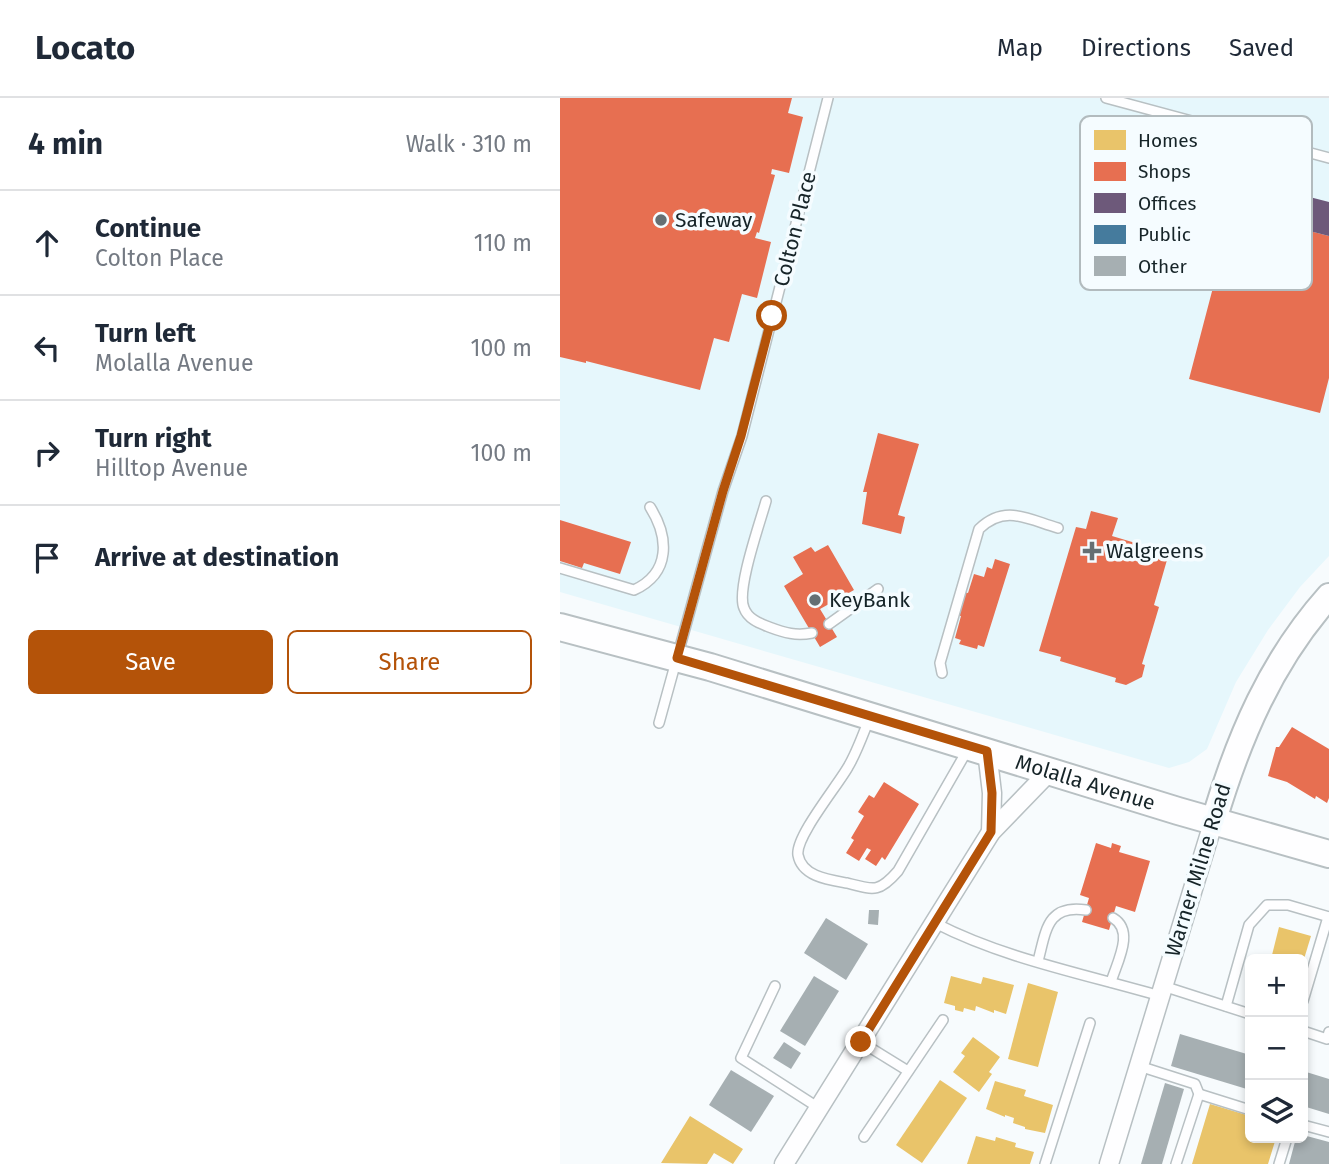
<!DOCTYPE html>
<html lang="en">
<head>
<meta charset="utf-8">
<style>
  body { margin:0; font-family:"Fira Sans",sans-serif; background:#f2f2f3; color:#1f2937 }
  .controls { position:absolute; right:21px; bottom:21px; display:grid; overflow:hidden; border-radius:10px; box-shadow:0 4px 10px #0003 }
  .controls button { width:63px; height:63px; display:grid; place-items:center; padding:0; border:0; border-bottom:2px solid #e0e1e3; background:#fff; color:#1f2937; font:35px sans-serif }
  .stop { position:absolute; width:21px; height:21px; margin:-16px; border:5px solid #b45309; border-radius:50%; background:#fff }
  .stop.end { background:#b45309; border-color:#fff; box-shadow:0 2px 7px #0008 }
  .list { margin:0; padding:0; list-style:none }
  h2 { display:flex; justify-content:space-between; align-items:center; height:91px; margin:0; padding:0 28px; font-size:30px }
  h2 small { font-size:23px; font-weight:400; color:#747a83 }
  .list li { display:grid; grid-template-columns:46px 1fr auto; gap:21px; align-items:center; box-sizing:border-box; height:105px; padding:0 28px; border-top:2px solid #e0e1e3 }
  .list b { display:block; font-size:26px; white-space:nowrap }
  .list p { margin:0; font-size:23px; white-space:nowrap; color:#747a83 }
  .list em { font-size:23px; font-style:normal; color:#747a83 }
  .actions { display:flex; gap:14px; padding:21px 28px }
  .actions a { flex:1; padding:16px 0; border:2px solid #b45309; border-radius:10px; text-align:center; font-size:24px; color:#b45309 }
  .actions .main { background:#b45309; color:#fff }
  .icon { flex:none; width:38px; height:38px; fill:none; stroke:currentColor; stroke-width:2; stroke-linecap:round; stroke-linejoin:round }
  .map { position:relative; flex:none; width:769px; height:1066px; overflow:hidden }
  header { display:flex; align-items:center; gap:42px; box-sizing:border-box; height:98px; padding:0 35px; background:#fff; border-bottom:2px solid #e0e1e3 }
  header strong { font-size:33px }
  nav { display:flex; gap:38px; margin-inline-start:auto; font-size:24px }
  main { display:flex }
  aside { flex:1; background:#fff }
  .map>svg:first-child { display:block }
  .built { fill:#e6f7fc }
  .homes { fill:#e9c46a }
  .shops { fill:#e76f51 }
  .offices { fill:#6d597a }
  .building { fill:#a6afb2 }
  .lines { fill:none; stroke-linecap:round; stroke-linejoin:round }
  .lane-casing { stroke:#b8c0c3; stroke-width:12 }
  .street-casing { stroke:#b8c0c3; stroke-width:21 }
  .secondary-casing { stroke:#b8c0c3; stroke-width:28 }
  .primary-casing { stroke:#b8c0c3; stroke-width:30 }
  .lane { stroke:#fefeff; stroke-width:9 }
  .street { stroke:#fefeff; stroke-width:18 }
  .secondary { stroke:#fefeff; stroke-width:24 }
  .primary { stroke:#fefeff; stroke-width:26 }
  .route { stroke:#b45309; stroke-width:9 }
  .poi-dot { fill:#656f73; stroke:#f5fcff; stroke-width:2.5 }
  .labels { text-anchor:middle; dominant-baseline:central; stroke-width:7; stroke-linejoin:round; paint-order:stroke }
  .poi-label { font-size:21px; fill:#162428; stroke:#f5fcff; text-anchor:start }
  .street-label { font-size:21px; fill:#162428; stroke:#f5fcff }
  .key { fill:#f5fcff; stroke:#b2bbbe; stroke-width:2 }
  .key-label { font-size:19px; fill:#162428 }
</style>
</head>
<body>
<header>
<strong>Locato</strong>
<nav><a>Map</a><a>Directions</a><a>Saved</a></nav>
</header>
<main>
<aside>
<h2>4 min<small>Walk · 310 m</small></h2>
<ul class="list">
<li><svg class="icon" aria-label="ahead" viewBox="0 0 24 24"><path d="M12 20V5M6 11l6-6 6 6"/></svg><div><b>Continue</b><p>Colton Place</p></div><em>110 m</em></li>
<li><svg class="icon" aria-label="left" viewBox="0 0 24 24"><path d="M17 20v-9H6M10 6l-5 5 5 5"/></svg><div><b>Turn left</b><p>Molalla Avenue</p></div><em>100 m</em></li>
<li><svg class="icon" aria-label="right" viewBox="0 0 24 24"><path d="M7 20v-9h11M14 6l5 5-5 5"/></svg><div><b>Turn right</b><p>Hilltop Avenue</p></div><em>100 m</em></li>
<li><svg class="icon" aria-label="arrive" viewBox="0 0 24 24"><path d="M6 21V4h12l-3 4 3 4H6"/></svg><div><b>Arrive at destination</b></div></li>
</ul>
<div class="actions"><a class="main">Save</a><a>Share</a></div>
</aside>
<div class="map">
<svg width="769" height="1066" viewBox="0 0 769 1066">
  <rect width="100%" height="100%" fill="#f7fbfd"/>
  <path class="built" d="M0,0H769V458L740,489L708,532L676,584L647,651L629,664L609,670L0,494Z"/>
  <g class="homes">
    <path d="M719,829L751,838L744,861H711Z"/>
    <path d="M391,878L421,886L423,879L454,887L446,916L434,912V915L416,908L415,913L404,910L403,914L395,912V908L384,905Z"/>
    <path d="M468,885L498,894L478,969L448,961Z"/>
    <path d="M413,939L440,959L429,974L432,976L419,994L393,974L405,958L401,955Z"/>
    <path d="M380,982L407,1000L362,1065L336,1047Z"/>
    <path d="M435,983L466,992L464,998L493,1007L485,1035L465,1031V1029L453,1025L454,1020L445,1017V1019L426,1011Z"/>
    <path d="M650,1006L690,1018V1040H716L708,1066H632Z"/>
    <path d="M130,1018L183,1051L173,1066L154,1055L147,1066L101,1065Z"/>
    <path d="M416,1038L435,1043L436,1039L456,1045L455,1049L474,1054L470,1066H407Z"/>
  </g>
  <g class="shops">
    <path d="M0,0H232L228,15L243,19L229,75L212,71L211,76L215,77L199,135L197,134L195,140L211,144L197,200L182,196L169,244L154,240L140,292L26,263V265L0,259Z"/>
    <path d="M738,130L769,138V280L760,315L629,281L661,159L726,176Z"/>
    <path d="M318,335L359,346L338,417L345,419L341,436L302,426L307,394H303Z"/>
    <path d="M531,413L558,420L552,438L609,455L594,507L599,509L582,566L585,567L582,579L566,587L555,584L556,580L500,563L501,559L479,553L516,429L526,431Z"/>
    <path d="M0,422L71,444L60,476L24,465L22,470L0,463Z"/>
    <path d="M268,447L294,492L260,511L277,539L260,549L224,488L243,476L233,459L251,449L255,454Z"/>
    <path d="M435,461L450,466L424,549L418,547L417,551L399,546L401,542L395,540L401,518L396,517L403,494L408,495L414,476L424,479L427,469L432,471Z"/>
    <path d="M732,629L769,651V700L767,705L756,698L755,701L727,684L708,678L716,649H719Z"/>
    <path d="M324,684L359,706L325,762L322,759L316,768L305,761L311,752L307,750L299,763L286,755L294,742L291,740L304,718L298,714L309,697L314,700Z"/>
    <path d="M536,745L551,750L552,745L561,748L559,754L590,763L575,814L556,808L549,832L522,824L529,800L520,797Z"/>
  </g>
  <path class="offices" d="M734,95L769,104V138L726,127Z"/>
  <g class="building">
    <path d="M309,812H319L318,827L308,826Z"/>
    <path d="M266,820L308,846L286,882L244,855Z"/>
    <path d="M254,878L279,893L245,948L220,933Z"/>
    <path d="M620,936L690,957V992L611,968Z"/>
    <path d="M224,944L241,955L231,971L213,960Z"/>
    <path d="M171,972L214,998L191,1034L149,1007Z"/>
    <path d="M743,973L769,981V1016L743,1008Z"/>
    <path d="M605,985L624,991L602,1066H581Z"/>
    <path d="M743,1037L769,1044V1066H729L736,1040H743Z"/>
  </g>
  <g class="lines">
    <defs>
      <g id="lane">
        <path d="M546,0L769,60"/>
        <path d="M550,60L572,126"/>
        <path d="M575,66L598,133"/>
        <path d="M206,403C200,425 176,492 184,510C188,521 199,525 209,529C225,535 236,538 252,535"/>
        <path d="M0,470L74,492C111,475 109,439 90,409"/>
        <path d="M269,526L318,491"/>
        <path d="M382,575L380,565L419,431C445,406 467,421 498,430"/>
        <path d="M310,619C303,636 297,654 288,669C278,687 235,739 238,757C242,779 270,782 287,785C314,792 319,795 338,773L408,651"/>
        <path d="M99,625L163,393L182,338L268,0"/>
        <path d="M375,825C445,861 525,876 600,898"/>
        <path d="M478,863C486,833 487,806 526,812"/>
        <path d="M551,884C557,864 575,833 553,820"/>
        <path d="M215,888L181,960L259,1010"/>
        <path d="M603,888L690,916"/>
        <path d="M743,903L768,819"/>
        <path d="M666,908L689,827L707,807H728L769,819"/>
        <path d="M743,933L767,941L769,934"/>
        <path d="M301,944L348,973"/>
        <path d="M579,968L635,986L639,996"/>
        <path d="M743,1027L769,1034"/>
        <path d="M304,1039L383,922"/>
        <path d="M485,1066L530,925"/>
        <path d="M616,1066L639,996L690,1012"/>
        <path d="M719,1066L727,1040"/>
      </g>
      <g id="street">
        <path d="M427,653L432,695L431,734"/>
        <path d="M224,1066L431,734L490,673"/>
        <path d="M549,1066L654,722"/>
      </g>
      <path id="secondary" d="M654,722C679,639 711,563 769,498"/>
      <g id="primary">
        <path id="s1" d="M0,529L150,569L618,713L769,756"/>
      </g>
    </defs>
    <use href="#lane" class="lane-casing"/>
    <use href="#street" class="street-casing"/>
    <use href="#secondary" class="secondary-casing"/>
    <use href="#primary" class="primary-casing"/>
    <use href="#lane" class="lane"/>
    <use href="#street" class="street"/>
    <use href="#secondary" class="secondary"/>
    <use href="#primary" class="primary"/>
  </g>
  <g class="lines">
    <path class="route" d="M212,218L181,338L163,393L117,560L427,653L432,695L431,734L301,944"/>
  </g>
  <g class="poi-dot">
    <circle cx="101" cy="122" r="7"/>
    <path d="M528.5 442.5h7v7h7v7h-7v7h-7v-7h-7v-7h7z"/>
    <circle cx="255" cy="502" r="7"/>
  </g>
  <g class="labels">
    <g class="poi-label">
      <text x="115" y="122">Safeway</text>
      <text x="546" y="453">Walgreens</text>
      <text x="269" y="502">KeyBank</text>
    </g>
    <g class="street-label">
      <text transform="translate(235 131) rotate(-76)">Colton Place</text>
      <text stroke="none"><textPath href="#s1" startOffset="548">Molalla Avenue</textPath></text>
      <text transform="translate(638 772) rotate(-73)">Warner Milne Road</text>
    </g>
  </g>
  <rect x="520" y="18" width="232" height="174" rx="10" class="key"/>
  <rect x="534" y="32" width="32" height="20" fill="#e9c46a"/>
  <rect x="534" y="64" width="32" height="19" fill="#e76f51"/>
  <rect x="534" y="95" width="32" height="20" fill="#6d597a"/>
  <rect x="534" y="127" width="32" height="19" fill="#457b9d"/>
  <rect x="534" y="158" width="32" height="20" fill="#a6afb2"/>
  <g class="key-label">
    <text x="578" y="49">Homes</text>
    <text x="578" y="80">Shops</text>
    <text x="578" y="112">Offices</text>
    <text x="578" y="143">Public</text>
    <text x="578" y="175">Other</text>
  </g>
</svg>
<div class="controls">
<button>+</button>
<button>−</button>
<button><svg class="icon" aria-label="layers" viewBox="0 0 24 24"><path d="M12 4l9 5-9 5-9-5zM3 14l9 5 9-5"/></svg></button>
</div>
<div class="stop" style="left:212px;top:218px"></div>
<div class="stop end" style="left:301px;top:944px"></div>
</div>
</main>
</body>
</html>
